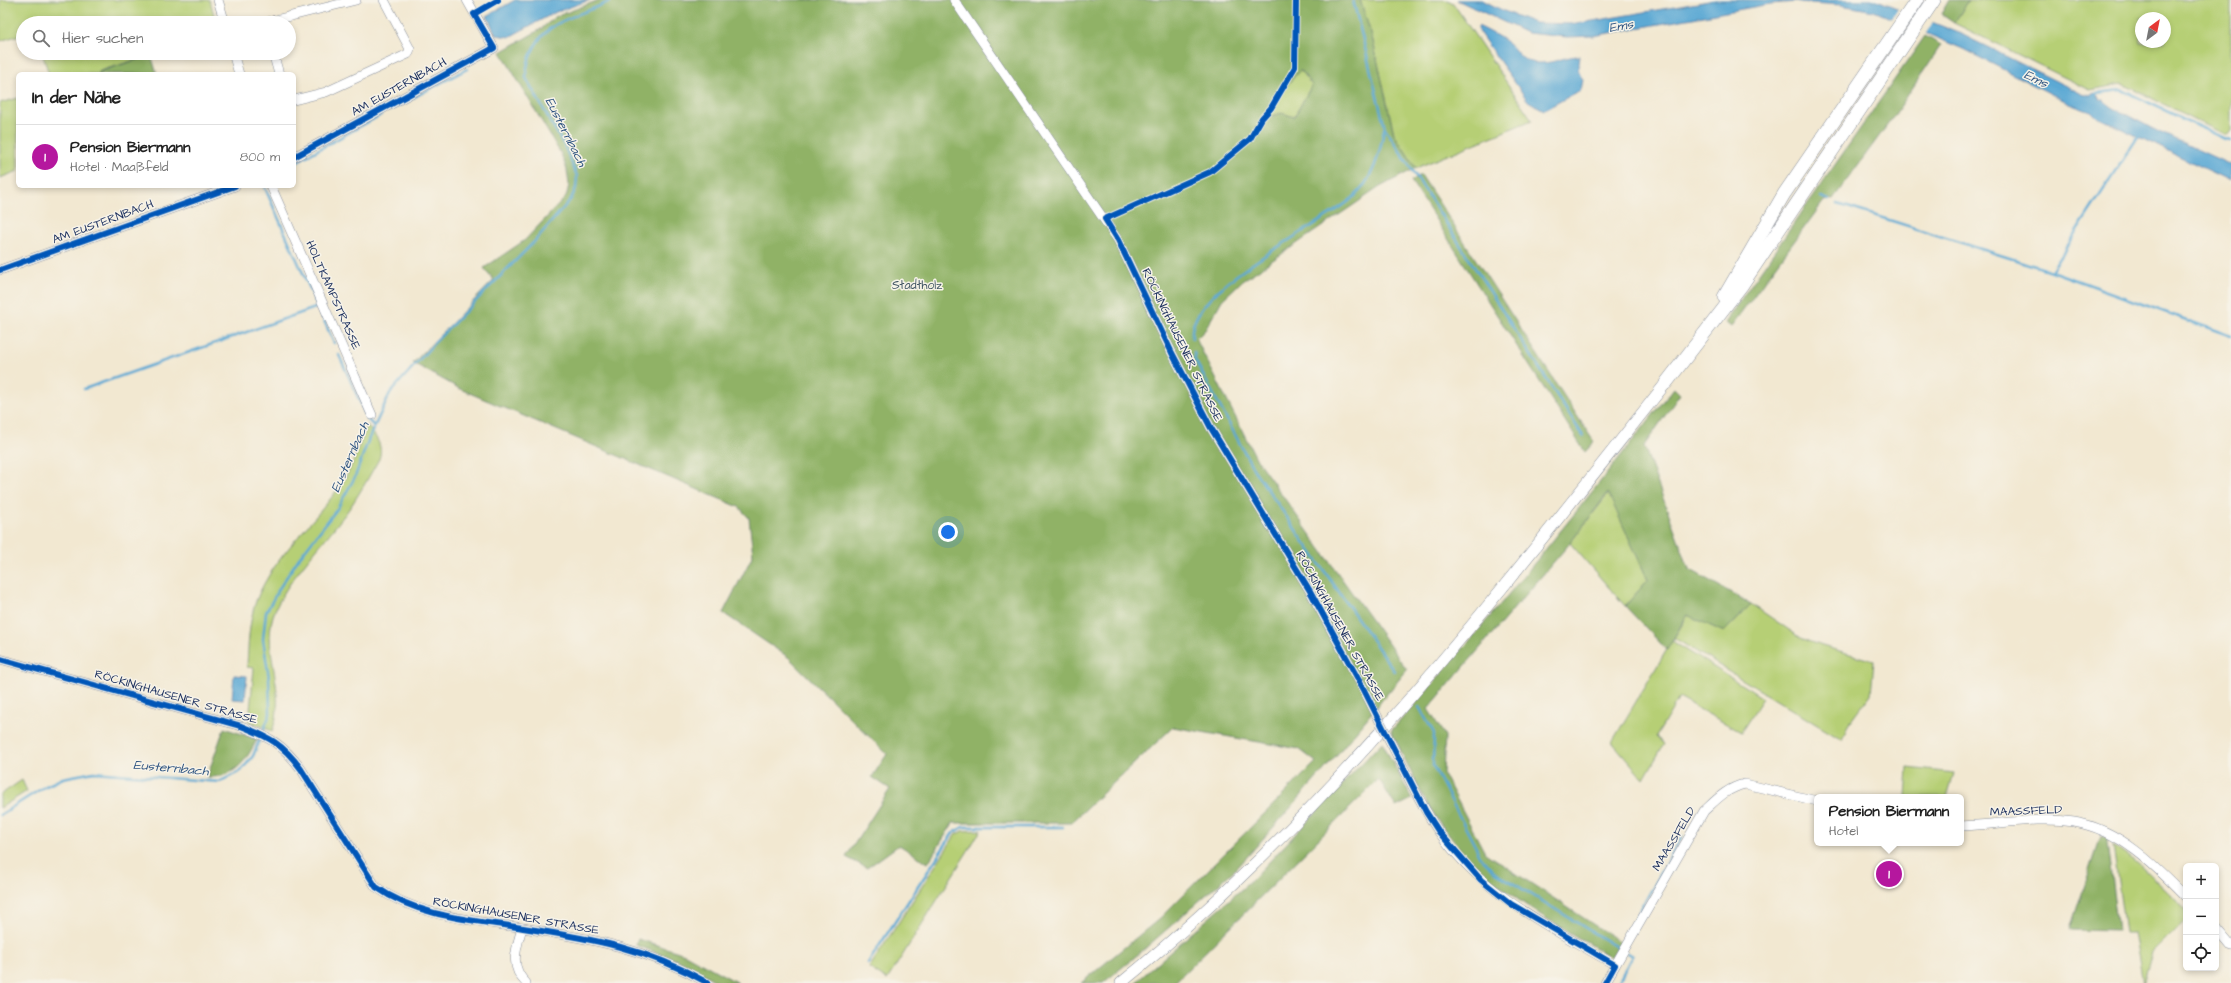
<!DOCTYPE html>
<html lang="de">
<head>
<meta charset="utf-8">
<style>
  body { margin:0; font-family:"Architects Daughter",sans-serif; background:#f2f2f2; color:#222 }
  .controls { position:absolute; right:12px; bottom:12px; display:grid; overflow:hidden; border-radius:6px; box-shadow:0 2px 6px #0003 }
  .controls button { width:36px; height:36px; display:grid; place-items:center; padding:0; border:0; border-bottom:1px solid #e0e0e0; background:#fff; color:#222; font:20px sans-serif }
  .compass { position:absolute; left:2135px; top:12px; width:36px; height:36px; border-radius:50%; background:#fff; box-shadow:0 2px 6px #0003; rotate:32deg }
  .you { position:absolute; left:948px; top:532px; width:14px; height:14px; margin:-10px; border:3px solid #fff; border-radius:50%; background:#1a73e8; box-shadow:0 0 0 6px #1a73e833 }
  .badge { display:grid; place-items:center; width:26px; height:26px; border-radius:50%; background:#b5179e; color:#fff; font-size:13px; font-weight:700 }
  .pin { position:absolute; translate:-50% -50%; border:2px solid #fff; box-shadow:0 1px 4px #0006 }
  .popup { position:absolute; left:1814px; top:794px; width:150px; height:52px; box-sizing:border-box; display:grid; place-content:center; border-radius:6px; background:#fff; filter:drop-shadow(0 1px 3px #0005); font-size:13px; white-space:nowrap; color:#767676 }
  .popup b { font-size:15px; color:#222 }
  .popup::after { content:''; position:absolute; left:50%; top:100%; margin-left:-8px; border:8px solid transparent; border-top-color:#fff }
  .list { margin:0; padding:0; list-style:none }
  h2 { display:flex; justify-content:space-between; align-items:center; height:52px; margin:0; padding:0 16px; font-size:17px }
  h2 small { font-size:13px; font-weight:400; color:#767676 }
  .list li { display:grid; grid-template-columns:26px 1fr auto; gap:12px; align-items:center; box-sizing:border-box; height:64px; padding:0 16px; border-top:1px solid #e0e0e0 }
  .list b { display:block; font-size:15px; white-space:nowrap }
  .list p { margin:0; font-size:13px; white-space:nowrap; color:#767676 }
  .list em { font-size:13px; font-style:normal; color:#767676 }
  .icon { flex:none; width:22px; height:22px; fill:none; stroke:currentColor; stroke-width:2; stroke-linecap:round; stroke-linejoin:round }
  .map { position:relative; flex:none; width:2231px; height:983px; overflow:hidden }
  .search { position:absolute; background:#fff; box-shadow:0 2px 6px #0003; left:16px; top:16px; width:280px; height:44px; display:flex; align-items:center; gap:10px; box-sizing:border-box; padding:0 14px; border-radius:22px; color:#767676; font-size:15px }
  .panel { position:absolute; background:#fff; box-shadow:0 2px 6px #0003; left:16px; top:72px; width:280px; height:116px; border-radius:6px }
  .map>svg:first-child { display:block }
  .green { fill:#b6cf75; stroke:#687f6a; fill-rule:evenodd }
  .forest { fill:#90b266; stroke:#567062; fill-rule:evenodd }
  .water { fill:#5ba9d4; stroke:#3b6c99 }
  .pier { fill:#f2e8d1 }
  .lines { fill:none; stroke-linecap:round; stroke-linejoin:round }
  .stream { stroke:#5ba9d4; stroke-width:2.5 }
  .minor-casing { stroke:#868c98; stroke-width:10 }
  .major-casing { stroke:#868c98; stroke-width:12 }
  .highway-casing { stroke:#868c98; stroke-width:14 }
  .minor { stroke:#fff; stroke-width:9 }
  .major { stroke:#fff; stroke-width:11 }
  .highway { stroke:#fff; stroke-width:13 }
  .minor-bridge-casing { stroke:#868c98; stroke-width:10; stroke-linecap:butt }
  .minor-bridge { stroke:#fff; stroke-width:9 }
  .cycleway-casing { stroke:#f7f3e8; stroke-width:8 }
  .cycleway { stroke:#0057b8; stroke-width:6 }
  .labels { text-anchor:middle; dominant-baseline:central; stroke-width:3; stroke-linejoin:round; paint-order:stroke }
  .street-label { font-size:12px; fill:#1b2f5e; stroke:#f7f3e8 }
  .park-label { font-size:12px; fill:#425764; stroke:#f7f3e8 }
  .water-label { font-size:13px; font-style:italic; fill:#2e5481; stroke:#f7f3e8 }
</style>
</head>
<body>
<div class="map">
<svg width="2231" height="983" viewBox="0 0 2231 983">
  <rect width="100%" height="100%" fill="#f7f3e8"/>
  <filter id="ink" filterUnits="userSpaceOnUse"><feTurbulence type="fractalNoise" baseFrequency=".025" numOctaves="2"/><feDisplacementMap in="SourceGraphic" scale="8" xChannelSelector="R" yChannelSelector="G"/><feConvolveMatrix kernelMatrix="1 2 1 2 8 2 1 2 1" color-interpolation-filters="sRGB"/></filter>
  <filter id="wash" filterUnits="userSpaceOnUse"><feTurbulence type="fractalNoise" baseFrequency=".012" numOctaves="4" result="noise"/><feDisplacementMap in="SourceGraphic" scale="16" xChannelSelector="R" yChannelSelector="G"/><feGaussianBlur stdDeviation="0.9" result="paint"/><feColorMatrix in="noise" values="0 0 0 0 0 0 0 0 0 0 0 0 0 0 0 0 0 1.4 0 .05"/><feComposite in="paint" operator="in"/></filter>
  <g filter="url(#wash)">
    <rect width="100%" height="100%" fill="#f2e8d1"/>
    <g class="green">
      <path d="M0,0H210L216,23H23V34L0,41Z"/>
      <path d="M1360,0H1448L1453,3L1532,120L1416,168L1394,134L1372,37Z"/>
      <path d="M1969,0H2231V131L2226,135L2123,84L2090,90L1954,23ZM2141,18H2165V42H2141Z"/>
      <path d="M42,53H158L99,71L100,74H49Z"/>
      <path d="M1299,69L1312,85L1294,117L1282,113L1267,117L1284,89Z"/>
      <path d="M18,98V171L0,178V103Z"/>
      <path d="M367,425C375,436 384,445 379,459C370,475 361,491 351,506C329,538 284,581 273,616C262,652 288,692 272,731L249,721L254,668L247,667C248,646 249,621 256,601C274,555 315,523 342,483C353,467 359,444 367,425Z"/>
      <path d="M1609,493L1648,580L1625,606L1570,543Z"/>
      <path d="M1751,604L1801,638L1822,646L1874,661L1871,694L1848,725L1842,740L1674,638L1688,615L1724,632Z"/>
      <path d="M1672,641L1763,698L1741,732L1679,698L1656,737L1664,744L1644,779L1612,742Z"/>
      <path d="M1908,768L1954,773L1947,797H1906Z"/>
      <path d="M22,780L27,791L0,808V795Z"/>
      <path d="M981,830L887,980L869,968L956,834L963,831Z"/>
      <path d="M2113,845L2135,861L2186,909V919L2152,953L2143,983L2134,932H2125Z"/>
    </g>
    <g class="forest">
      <path d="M599,0H1360L1372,37L1394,134L1416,168L1380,187L1242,281L1222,300L1205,330L1196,339L1257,460L1407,670L1325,769L1239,866L1141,952L1103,983H1081L1159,919L1316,762L1299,749L1173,727L1071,823H953L928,863L899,845L867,868L846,857L890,789L872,777L887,754L788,657L723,613L753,555L749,518L739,507L460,389L413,363L494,280L484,268L525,240L566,197L569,185L567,170L561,154L501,52L541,29L555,17ZM1300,70L1312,85L1294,117L1282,113L1268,117L1284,89Z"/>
      <path d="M1949,0H1969L1954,23L1941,14Z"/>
      <path d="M1925,36L1941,45L1894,116L1833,199L1824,201L1731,327L1725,322Z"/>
      <path d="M151,55L157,74H100L99,72Z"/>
      <path d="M1421,175L1594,442L1585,452L1411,181Z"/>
      <path d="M1674,388L1680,394L1644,446L1689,569L1751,604L1724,632L1687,615L1667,650L1625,606L1648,580L1608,493L1570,543L1428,709L1445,736L1443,773L1485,853L1620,942L1611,957C1550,921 1488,888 1445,830C1422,801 1408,764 1391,731C1490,620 1583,505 1674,388Z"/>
      <path d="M224,728L257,739C246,762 234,778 207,777Z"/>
      <path d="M1382,742L1412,799L1396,807L1379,779L1174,983H1135L1253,879Z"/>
      <path d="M2101,836L2109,839L2107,843L2118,931L2070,930Z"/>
      <path d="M638,939L685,954L738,983H719L681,962L636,945Z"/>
    </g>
    <g class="water">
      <path d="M515,0H590L556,12L509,37L496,35L487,16Z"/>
      <path d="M1457,0H1482L1504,11L1535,23L1575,24L1715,0H1877L1959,33L2082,94L2090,96L2094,93L2098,96L2100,100H2103L2112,107L2159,132L2231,165V181L2097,117L2091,111L2069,103L1963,49L1874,11L1841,5L1797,2L1770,4L1593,36L1567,37L1527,33Z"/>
      <path d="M1478,26C1488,31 1499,36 1508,43C1521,54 1520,63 1541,63C1555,63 1565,56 1580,56L1578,71L1583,80L1581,90L1544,110L1528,101L1481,35L1478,29Z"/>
      <path d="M234,675L247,676L245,700L232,699Z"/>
    </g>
    <path class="pier" d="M1899,6L1934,20L1925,35L1891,20Z"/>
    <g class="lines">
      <g class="stream">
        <path d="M1353,0L1385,128L1583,436"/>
        <path d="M2094,96L2097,93L2122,90L2225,139L2231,140"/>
        <path d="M390,110L467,69"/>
        <path d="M294,163L381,115"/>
        <path d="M265,188L318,307"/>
        <path d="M1821,197L1829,200"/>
        <path d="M1838,204L2051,271L2231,336"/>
        <path d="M2051,271L2139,135"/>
        <path d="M1192,338C1185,288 1321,227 1354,197C1373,179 1380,154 1384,129"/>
        <path d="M1194,352L1195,360L1254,470L1394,671"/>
        <path d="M339,355L368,420L374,426"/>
        <path d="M84,389L318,307L334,343"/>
        <path d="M1419,707L1434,733L1433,766L1482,859L1495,872L1618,948"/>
        <path d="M0,815L44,787L63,778L94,772L219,782L241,771L253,756L270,714L269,678L263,639L266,612L280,587L299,558L337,509L355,477L369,438L390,393L435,342L534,242L571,199L576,188L577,176L565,147L526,78C526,65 529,58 535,46C551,17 585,15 612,0"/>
        <path d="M1625,937L1682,836"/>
        <path d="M868,963L953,833L963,827H1063"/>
        <path d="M1618,983L1632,956L1627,953"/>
      </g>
    </g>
  </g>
  <g filter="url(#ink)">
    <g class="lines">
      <defs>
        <g id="minor">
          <path d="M218,0L225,23"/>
          <path d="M954,0L1118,240L1172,353L1211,428L1310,591L1363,688"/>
          <path d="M263,23L356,0"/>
          <path d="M233,53L239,74"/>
          <path d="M273,53L279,74"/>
          <path d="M294,100L326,92L408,54L410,49L384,0"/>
          <path d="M294,157L494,48L467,0"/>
          <path d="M271,186L372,415"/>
          <path d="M0,270L235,186"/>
          <path d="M0,659L241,726C269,737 283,744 301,769L376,887C418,917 473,920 523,928C593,939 646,948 708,983"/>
          <path d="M1398,757C1411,782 1423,809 1439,832C1485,897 1549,926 1615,965"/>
          <path d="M1961,826C1998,825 2037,816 2074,822C2119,829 2155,865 2186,897"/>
          <path d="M522,928C516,949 509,966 526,983"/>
          <path d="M2216,928L2231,946"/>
          <path d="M1605,983L1704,811C1717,799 1727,788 1745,784L1817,801"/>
        </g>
        <path id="major" d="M1121,983C1332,813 1498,594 1666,383"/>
        <g id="highway">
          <path d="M1724,297L1784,194L1917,0"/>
          <path d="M1666,383L1741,286L1934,0"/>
        </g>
      </defs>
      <use href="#minor" class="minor-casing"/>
      <use href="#major" class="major-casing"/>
      <use href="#highway" class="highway-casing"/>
      <use href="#minor" class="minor"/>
      <use href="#major" class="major"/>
      <use href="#highway" class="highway"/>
      <defs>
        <path id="minor-bridge" d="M1363,688L1398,757"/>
      </defs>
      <use href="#minor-bridge" class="minor-bridge-casing"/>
      <use href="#minor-bridge" class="minor-bridge"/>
      <defs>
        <g id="cycleway">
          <path d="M1296,0L1295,67L1271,108L1262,118L1250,139L1210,172L1105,219L1118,240L1172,353L1211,428L1310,591L1363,688L1426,812L1439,832L1481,880L1511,904L1615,965L1605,983"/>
          <path d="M294,157L494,48L474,14L498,0"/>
          <path d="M0,270L235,186"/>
          <path d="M0,659L241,726C269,737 283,744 301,769L376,887C418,917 473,920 523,928C593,939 646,948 708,983"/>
        </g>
      </defs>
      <use href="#cycleway" class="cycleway-casing"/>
      <use href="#cycleway" class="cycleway"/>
    </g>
  </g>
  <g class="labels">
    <g class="street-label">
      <text transform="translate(399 87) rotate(-29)">AM EUSTERNBACH</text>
      <text transform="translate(103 222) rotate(-20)">AM EUSTERNBACH</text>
      <text transform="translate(333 295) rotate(66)">HOLTKAMPSTRASSE</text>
      <text transform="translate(1182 345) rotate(64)">RÖCKINGHAUSENER STRASSE</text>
      <text transform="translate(1340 626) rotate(61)">RÖCKINGHAUSENER STRASSE</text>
      <text transform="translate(176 697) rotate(16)">RÖCKINGHAUSENER STRASSE</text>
      <text transform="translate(2026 811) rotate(-2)">MAASSFELD</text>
      <text transform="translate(1674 839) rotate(-59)">MAASSFELD</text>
      <text transform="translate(516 916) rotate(10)">RÖCKINGHAUSENER STRASSE</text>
    </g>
    <g class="park-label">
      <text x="917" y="285">Stadtholz</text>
    </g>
    <g class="water-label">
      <text transform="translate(1621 26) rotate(-10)">Ems</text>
      <text transform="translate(2036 79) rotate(26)">Ems</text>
      <text transform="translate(566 132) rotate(63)">Eusternbach</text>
      <text transform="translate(350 457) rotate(-66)">Eusternbach</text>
      <text transform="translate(171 768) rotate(5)">Eusternbach</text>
    </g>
  </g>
</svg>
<div class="controls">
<button>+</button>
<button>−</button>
<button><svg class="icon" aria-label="locate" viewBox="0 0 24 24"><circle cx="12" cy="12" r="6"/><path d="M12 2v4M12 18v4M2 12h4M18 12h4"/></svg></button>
</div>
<svg class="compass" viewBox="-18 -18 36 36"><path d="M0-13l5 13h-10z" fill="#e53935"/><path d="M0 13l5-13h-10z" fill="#767676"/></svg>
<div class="you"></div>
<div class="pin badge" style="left:1889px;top:874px">1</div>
<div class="popup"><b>Pension Biermann</b>Hotel</div>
<div class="search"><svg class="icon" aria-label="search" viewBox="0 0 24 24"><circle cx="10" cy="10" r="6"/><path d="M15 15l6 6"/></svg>Hier suchen</div>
<section class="panel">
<h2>In der Nähe<small></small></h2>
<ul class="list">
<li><span class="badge">1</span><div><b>Pension Biermann</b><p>Hotel · Maaßfeld</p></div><em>800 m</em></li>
</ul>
</section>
</div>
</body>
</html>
